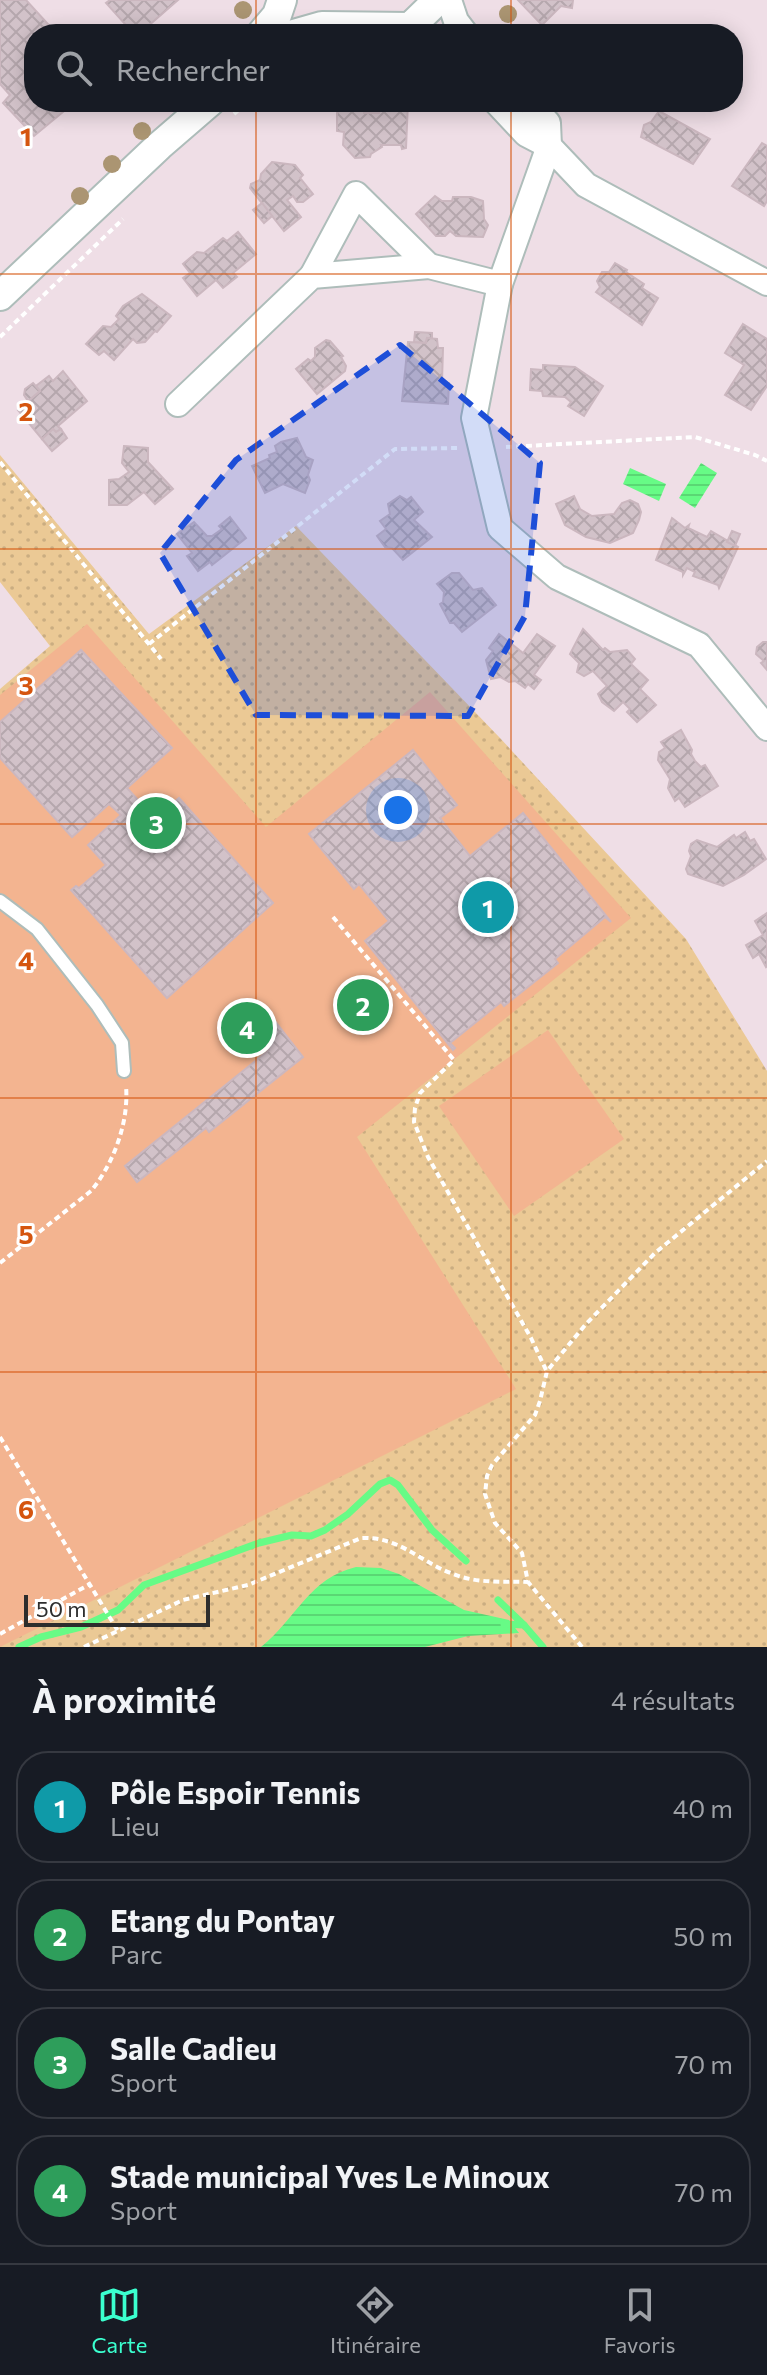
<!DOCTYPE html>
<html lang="fr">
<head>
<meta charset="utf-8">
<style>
  body { margin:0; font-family:Commissioner,sans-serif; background:#20242c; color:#f1f3f6 }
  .scale { position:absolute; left:24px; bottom:20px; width:186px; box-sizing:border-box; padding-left:8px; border:4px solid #2d2d2d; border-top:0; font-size:22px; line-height:28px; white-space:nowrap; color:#2d2d2d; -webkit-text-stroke:6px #fff; paint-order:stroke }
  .you { position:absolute; left:398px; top:810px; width:28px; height:28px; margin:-20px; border:6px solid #fff; border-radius:50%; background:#1a73e8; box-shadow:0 0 0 12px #1a73e833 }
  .badge { display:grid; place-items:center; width:52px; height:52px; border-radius:50%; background:#3bffcf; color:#fff; font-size:26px; font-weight:700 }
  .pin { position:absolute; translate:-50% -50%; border:4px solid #fff; box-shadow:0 2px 8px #0006 }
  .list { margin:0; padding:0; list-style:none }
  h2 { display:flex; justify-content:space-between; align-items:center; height:104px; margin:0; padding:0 32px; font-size:34px }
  h2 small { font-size:26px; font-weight:400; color:#9ea1a6 }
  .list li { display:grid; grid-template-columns:52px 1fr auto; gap:24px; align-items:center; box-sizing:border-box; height:112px; margin:0 16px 16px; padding:0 16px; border:2px solid #363941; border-radius:32px }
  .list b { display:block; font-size:30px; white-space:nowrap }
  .list p { margin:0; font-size:26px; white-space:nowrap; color:#9ea1a6 }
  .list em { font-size:26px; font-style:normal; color:#9ea1a6 }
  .icon { flex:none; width:44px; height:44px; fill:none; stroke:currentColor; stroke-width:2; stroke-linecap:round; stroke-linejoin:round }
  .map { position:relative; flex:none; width:767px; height:1647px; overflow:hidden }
  .search { position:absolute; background:#171b24; box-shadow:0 4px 20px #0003; left:24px; right:24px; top:24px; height:88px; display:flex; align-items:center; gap:20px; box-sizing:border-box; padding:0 28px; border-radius:32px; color:#9ea1a6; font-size:30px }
  .sheet { height:616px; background:#171b24 }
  nav { display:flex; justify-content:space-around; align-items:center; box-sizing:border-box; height:112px; border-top:2px solid #363941; background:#171b24; font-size:22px; color:#9ea1a6 }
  nav a { display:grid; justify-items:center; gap:4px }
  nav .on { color:#3bffcf }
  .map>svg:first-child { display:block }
  .park { fill:url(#park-dots) }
  .pitch { fill:#f3b490 }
  .water { fill:url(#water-rules) }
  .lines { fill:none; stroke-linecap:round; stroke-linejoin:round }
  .stream { stroke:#67fb86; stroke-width:7 }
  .building { fill:url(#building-cross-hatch); stroke:#cbb7bf; stroke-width:2 }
  .service-casing { stroke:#aebdba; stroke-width:16 }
  .minor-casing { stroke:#aebdba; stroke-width:28 }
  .tertiary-casing { stroke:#aebdba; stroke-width:32 }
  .path { stroke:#fff; stroke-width:4; stroke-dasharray:6 4; stroke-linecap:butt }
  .service { stroke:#fff; stroke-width:12 }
  .minor { stroke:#fff; stroke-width:24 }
  .tertiary { stroke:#fff; stroke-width:28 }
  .tree { fill:#ab9572 }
  .marked { fill:#1d4ed8; fill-opacity:0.2; stroke:#1d4ed8; stroke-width:6; stroke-dasharray:16 10; stroke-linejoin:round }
  .grid { fill:none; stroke:#d5550f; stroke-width:2; stroke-opacity:0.55 }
  .grid-label { font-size:26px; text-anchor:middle; font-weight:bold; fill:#d5550f; stroke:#fff; stroke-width:6; stroke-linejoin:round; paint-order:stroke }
</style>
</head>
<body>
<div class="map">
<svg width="767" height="1647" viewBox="0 0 767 1647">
  <defs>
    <pattern id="park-dots" width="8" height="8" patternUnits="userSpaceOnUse" patternTransform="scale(2)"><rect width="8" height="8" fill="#ebc995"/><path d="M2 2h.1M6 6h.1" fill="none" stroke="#caad81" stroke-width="1.8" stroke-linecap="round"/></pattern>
    <pattern id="water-rules" width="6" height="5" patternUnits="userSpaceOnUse" patternTransform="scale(2)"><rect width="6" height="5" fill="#67fb86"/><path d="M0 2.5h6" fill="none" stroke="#5ad774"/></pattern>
    <pattern id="building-cross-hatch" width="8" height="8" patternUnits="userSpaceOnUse" patternTransform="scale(2)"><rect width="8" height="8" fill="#d2c2c9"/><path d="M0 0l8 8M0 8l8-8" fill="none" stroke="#b5a7ad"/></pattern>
  </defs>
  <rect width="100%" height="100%" fill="#efdee6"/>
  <path class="park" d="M0,455L149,634L296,526L500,738L686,939L767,1071V1647H0V689L50,646L0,582Z"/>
  <g class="pitch">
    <path d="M87,624L266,827L430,692L631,918L357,1137L516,1389L0,1647V695Z"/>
    <path d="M548,1030L624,1139L514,1216L439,1106Z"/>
  </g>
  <g class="water">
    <path d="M701,463L717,473L695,508L679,498Z"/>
    <path d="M630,468L666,484L659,501L623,484Z"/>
    <path d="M356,1567L381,1568L399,1574L464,1610L509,1620L519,1633L468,1636L425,1647H261C297,1618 309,1578 356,1567Z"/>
  </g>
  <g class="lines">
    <g class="stream">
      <path d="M498,1600L524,1625"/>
      <path d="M504,1624L524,1625L543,1647"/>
      <path d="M19,1647L41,1637L81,1627L118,1610L144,1585L259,1543L292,1535L311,1536L325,1530L348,1514L380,1484L390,1480L398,1485L432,1530L466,1561"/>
    </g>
  </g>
  <g class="building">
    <path d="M0,0H26L57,34H34V102H75L34,136L3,103L10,95L0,84Z"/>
    <path d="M110,0H178L139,34H134L106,3Z"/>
    <path d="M518,0H573L572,8L561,6L542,25Z"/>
    <path d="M398,102H408L406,148L402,149L401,145H381L382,147L371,154L370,157L355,158L343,145L344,132L337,131V113L345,106L364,107V113H379L381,106L397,105Z"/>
    <path d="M659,111L710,139L693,164L641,137L644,125L651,122Z"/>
    <path d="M762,143L767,146V201L764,206L732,186Z"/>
    <path d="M272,162L295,165L303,175L300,178L313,194L303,202H297L293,196L287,200L301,217L284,231L250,188L251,184L260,180L261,174Z"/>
    <path d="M435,196L442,201H452L453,197H471L483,201L484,219L488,225L483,237L456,236L450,231L445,236H436L416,214Z"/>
    <path d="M262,203L272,216L264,223L253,210Z"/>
    <path d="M238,232L256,254L233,273L237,277L223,288L216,280L197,296L183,278L190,273L183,264L197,252L204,253L223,238L227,241Z"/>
    <path d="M615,263L627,270L626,272L644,284L642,288L658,298L642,325L596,292L600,287L597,281L602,272H609Z"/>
    <path d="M142,294L171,316L157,332L155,331L145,342L137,343L133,339L114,360L104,351L99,355L86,344L103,326L111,327L119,319L116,316L123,306Z"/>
    <path d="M743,324L767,339V386L751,410L725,395L744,365L725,353Z"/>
    <path d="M415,332L432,333V339L427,338L426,343L414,342Z"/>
    <path d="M427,338L437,339L438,348H443L442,382L449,383L448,404L402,401L408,342L426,343Z"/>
    <path d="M326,340L330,341L343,356L341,357L346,366L345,371L317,394L296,369L308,359L311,361L315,357V348Z"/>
    <path d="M543,365L575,367L603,386L584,416L568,406L571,402L565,397L543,396L542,391L530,390L531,369L543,370Z"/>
    <path d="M63,371L87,401L58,426L61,429L56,432L53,429L42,439L18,410L40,391L36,386L49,376L53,381Z"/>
    <path d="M33,383L40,391L28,401L24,395L25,389Z"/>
    <path d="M53,429L56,432L61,429L67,438L52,451L42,439Z"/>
    <path d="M297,438L306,457L313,460L308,475L310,480L305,493L283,484L265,493L252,466L270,458L269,455L277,452L275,446L281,442Z"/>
    <path d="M124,446L148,448V462L173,489L155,504L144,492L127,505H109V480L119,479L129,472L122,463Z"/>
    <path d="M400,496L407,500L411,497L423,512L414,520L432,537L403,560L392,548L385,547L377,536L386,529L380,521L390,514L388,504Z"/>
    <path d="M574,496L580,509L592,516L614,514L622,503L630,500L638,504L641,512L639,520L633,533L610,543L586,537L565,525L556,504Z"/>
    <path d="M230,517L246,538L212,565L210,562L198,571L187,556L192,553L177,534L194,522L207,536H212L222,529L219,526Z"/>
    <path d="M672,518L685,528L689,525L688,528L707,537L711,531L738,547L719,588L718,585L693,576L695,572L687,568L683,575V572L656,560Z"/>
    <path d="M732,531L740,534L735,546L727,542Z"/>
    <path d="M452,573H459L473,590L482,588L496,605L462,632L454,623H450L440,604L443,602L444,592L437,584Z"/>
    <path d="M583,629L603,650L605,648L610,652L627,650L635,659L631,664L648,680L640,689L656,705L637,722L627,712L630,709L623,702L614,711L602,702L598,694L607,686L593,671L584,676L577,672L579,663L570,654Z"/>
    <path d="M499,634L523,653L537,634L555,646L534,675L541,680L534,689L528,684L525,688L515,681L509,682L500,677L491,679L486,660L493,651L489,648Z"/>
    <path d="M763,642H767V670L761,663L764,661L756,654L757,647Z"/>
    <path d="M81,650L172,748L127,788L148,811L153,808L160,815L179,798L273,903L167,998L71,890L76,886L79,888L106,865L88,845L121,815L109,804L72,837L0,758V722Z"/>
    <path d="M681,730L692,750L691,754L695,761L701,767L705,765L718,786L685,807L679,798L675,801L668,788L670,779L658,760L659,752L665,748L661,742Z"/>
    <path d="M413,750L457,805L440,818L470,856L523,813L611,922L605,917L555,959L558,963L504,1006L501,1002L450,1043L455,1048L453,1050L365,941L389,921L359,884L354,889L309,834Z"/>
    <path d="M745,832L750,841L754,839L766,859L744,875L723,886L688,874L686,869L691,856L689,851L691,844L697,840L717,847L734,835L736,838Z"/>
    <path d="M767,913V966L766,967L759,954L753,958L746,945L763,935L755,921Z"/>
    <path d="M267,1011L303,1057L209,1132L206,1128L137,1182L125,1166L269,1050L249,1024Z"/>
  </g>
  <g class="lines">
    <defs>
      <path id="service" d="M0,901L37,929L97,1005L122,1043L124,1071"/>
      <g id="minor">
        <path d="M449,0L456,21L466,34"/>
        <path d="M496,102L526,134L549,146L548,123L529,102"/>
        <path d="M312,276L356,194L429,266"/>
        <path d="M767,283L586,185L549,146L500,284L474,418L500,528L557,577L699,645L767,728"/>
        <path d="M178,404L312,276L429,266L500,284"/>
      </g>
      <g id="tertiary">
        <path d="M261,34L277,15L282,0"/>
        <path d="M294,34L322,26L410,27L438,0"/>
        <path d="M0,296L159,146L210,102"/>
      </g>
    </defs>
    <use href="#service" class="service-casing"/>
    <use href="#minor" class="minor-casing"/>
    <use href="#tertiary" class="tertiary-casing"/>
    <g class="path">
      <path d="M234,114L247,102"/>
      <path d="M0,337L123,219"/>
      <path d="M506,447L695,437L755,455L767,461"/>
      <path d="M0,462L161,659"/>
      <path d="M149,644L395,449L457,448"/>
      <path d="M333,917L454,1060L420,1093L415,1108L414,1122L428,1157L531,1338L546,1370"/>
      <path d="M0,1263L91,1191C114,1163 129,1122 126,1086"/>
      <path d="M0,1437L118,1631"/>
      <path d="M0,1634L90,1584"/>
      <path d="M84,1647L183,1600L248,1585L361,1538C399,1536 420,1562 453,1574C478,1584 503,1581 528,1582"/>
      <path d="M582,1647L528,1582L522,1553L495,1523L485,1494L487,1476L492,1465L535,1415L540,1401L547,1371L586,1324L655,1253L767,1161"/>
    </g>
    <use href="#service" class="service"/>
    <use href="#minor" class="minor"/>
    <use href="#tertiary" class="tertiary"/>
  </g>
  <g class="tree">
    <circle cx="243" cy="10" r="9"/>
    <circle cx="508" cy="14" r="9"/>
    <circle cx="142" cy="131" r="9"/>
    <circle cx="112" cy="164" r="9"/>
    <circle cx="80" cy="196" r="9"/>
  </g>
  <path class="marked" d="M400,345L540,463L525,616L468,716L256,715L160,553L236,460Z"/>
  <path class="grid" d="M256,0V34M511,0V34M256,102V1647M511,102V1647M0,274H767M0,549H767M0,824H767M0,1098H767M0,1372H767"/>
  <g class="grid-label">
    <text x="26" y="146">1</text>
    <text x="26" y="421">2</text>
    <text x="26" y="695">3</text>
    <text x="26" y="970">4</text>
    <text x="26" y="1244">5</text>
    <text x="26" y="1519">6</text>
  </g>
</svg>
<div class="scale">50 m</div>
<div class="you"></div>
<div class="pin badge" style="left:488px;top:907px;background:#0f9aa8">1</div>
<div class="pin badge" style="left:363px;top:1005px;background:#2e9e5b">2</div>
<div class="pin badge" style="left:156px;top:823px;background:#2e9e5b">3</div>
<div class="pin badge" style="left:247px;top:1028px;background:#2e9e5b">4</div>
<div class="search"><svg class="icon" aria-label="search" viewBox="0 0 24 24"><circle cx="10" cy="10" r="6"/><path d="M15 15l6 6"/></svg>Rechercher</div>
</div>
<section class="sheet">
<h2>À proximité<small>4 résultats</small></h2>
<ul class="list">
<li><span class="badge" style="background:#0f9aa8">1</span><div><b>Pôle Espoir Tennis</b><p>Lieu</p></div><em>40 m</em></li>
<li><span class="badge" style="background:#2e9e5b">2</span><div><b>Etang du Pontay</b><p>Parc</p></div><em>50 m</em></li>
<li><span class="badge" style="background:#2e9e5b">3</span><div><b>Salle Cadieu</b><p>Sport</p></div><em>70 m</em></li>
<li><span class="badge" style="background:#2e9e5b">4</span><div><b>Stade municipal Yves Le Minoux</b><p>Sport</p></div><em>70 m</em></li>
</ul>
</section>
<nav>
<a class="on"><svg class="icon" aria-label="map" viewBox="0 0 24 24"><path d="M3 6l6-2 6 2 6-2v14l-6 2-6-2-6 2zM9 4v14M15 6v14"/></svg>Carte</a>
<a><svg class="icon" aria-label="directions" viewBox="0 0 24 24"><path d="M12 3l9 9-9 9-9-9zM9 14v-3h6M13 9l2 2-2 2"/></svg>Itinéraire</a>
<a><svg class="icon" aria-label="saved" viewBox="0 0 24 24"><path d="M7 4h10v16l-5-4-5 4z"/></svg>Favoris</a>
</nav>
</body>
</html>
